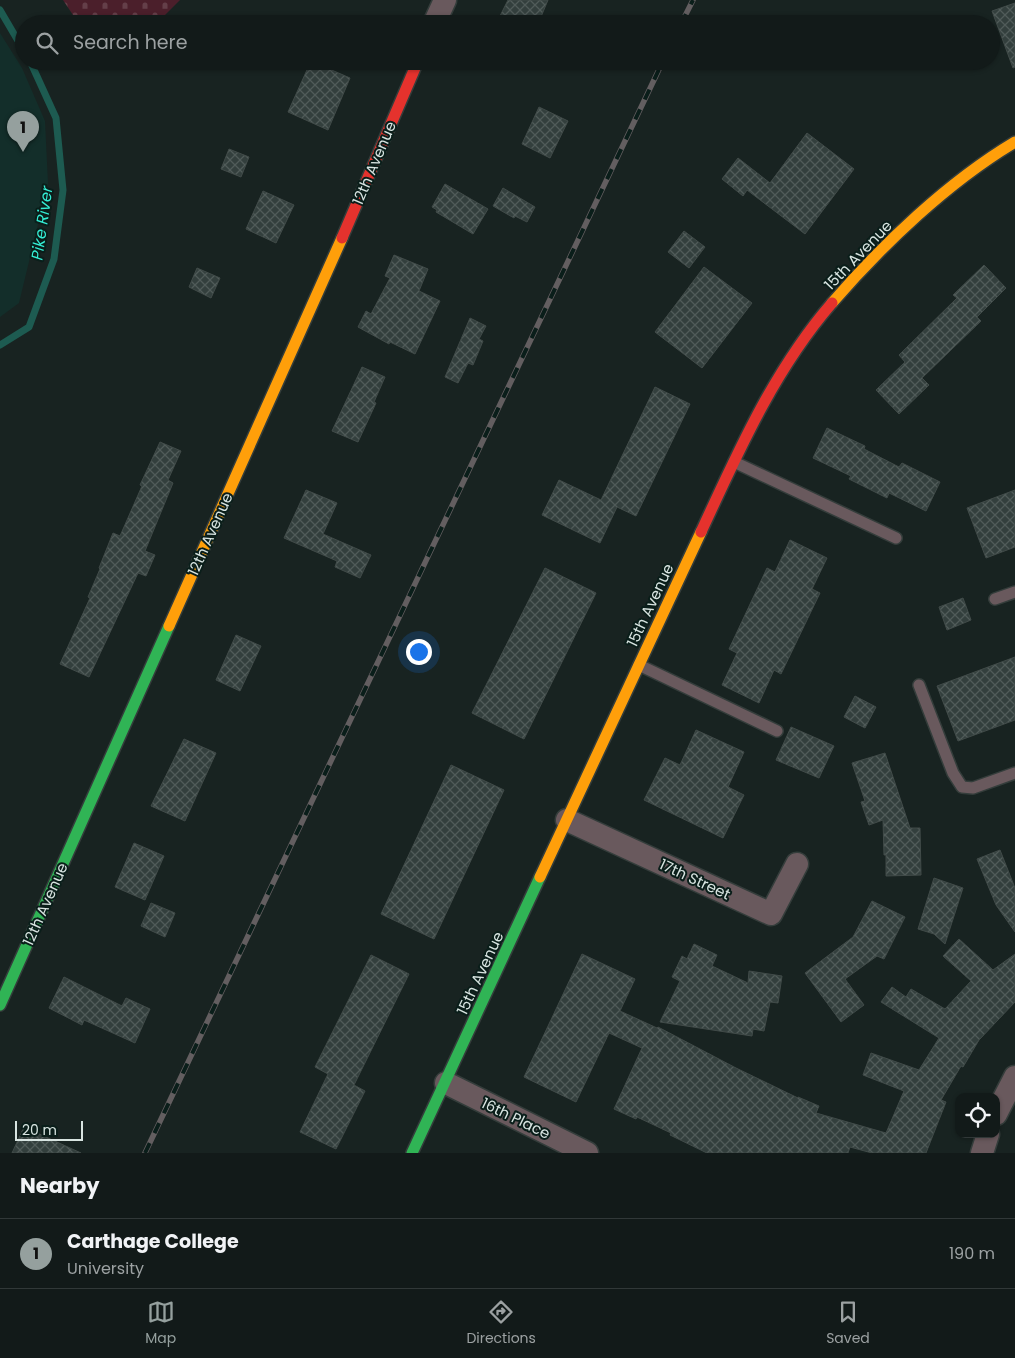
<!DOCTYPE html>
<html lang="en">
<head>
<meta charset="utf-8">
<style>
  body { margin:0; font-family:Poppins,sans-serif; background:#1f2726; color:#f1f3f6 }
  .controls { position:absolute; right:15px; bottom:15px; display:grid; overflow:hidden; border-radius:10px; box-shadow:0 1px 4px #0004 }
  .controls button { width:45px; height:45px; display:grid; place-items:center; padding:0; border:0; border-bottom:1px solid #313838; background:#121a19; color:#f1f3f6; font:25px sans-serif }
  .scale { position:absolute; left:15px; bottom:12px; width:68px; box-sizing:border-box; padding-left:5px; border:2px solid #d8e4e1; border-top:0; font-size:14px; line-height:18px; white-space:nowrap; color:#d8e4e1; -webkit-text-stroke:4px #0a1e1a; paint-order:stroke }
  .you { position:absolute; left:418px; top:651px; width:18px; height:18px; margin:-12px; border:4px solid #fff; border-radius:50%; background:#1a73e8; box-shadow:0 0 0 8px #1a73e833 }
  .badge { display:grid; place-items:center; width:32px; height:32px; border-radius:50%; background:#95a09e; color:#111; font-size:16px; font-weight:700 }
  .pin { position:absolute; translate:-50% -41px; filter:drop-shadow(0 1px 2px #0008) }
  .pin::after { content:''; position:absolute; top:26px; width:18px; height:15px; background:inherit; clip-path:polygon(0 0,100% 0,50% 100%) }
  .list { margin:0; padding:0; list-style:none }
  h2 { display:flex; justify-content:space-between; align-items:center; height:65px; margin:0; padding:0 20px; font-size:21px }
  h2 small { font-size:16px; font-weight:400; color:#9ca1a2 }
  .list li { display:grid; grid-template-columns:32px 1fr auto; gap:15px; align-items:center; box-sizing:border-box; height:70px; padding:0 20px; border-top:1px solid #313838 }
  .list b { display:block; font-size:19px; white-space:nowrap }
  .list p { margin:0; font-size:16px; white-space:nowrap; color:#9ca1a2 }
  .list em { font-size:16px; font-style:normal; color:#9ca1a2 }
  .icon { flex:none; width:28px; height:28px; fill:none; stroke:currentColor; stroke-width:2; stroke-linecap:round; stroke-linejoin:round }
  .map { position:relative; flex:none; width:1015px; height:1153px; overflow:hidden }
  .search { position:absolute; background:#121a19; box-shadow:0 1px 4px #0004; left:15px; right:15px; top:15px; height:55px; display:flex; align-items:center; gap:12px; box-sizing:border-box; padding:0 18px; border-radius:28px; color:#9ca1a2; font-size:19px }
  .sheet { height:135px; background:#121a19 }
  nav { display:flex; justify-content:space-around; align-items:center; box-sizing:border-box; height:70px; border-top:1px solid #313838; background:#121a19; font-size:14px; color:#9ca1a2 }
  nav a { display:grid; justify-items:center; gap:2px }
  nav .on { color:#95a09e }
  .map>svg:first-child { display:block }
  .built { fill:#132e2a }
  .cemetery { fill:url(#cemetery-stones) }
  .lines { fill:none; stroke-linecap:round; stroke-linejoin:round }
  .stream { stroke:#1d5b51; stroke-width:7 }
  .building { fill:url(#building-cross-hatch); stroke:#414b49 }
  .lane-casing { stroke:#343d3b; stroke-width:14 }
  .street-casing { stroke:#343d3b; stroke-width:25 }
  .fast-casing { stroke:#343d3b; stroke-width:14 }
  .slow-casing { stroke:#343d3b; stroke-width:14 }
  .jam-casing { stroke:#343d3b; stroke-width:14 }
  .lane { stroke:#69595d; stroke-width:11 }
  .street { stroke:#69595d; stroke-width:22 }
  .fast { stroke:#30b455; stroke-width:11 }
  .slow { stroke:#ff9f0a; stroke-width:11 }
  .jam { stroke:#e5322d; stroke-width:11 }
  .rail-casing { stroke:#635e60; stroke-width:5.5 }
  .rail { stroke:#0a1e1a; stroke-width:4; stroke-dasharray:11; stroke-linecap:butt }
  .labels { text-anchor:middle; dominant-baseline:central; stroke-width:4; stroke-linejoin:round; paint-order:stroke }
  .street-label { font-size:15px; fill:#d8e4e1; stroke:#0a1e1a }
  .water-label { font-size:16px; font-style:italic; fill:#34edd4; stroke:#0a1e1a }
</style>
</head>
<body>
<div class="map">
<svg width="1015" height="1153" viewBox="0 0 1015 1153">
  <defs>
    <pattern id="cemetery-stones" width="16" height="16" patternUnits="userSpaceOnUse" patternTransform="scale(1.25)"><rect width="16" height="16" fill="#4b1f2b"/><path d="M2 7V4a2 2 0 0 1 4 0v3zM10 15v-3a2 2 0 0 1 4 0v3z" fill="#643f49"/></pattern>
    <pattern id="building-cross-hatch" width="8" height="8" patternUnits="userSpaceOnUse" patternTransform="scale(1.25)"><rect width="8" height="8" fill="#333f3d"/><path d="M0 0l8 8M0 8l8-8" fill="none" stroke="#505b59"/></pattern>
  </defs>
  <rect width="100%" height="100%" fill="#182321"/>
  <path class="built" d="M0,33L22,68L45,121L48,183L19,303L0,317Z"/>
  <path class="cemetery" d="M63,0H180L156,24H79Z"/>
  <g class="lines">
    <g class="stream">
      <path d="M0,10L24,51"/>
      <path d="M0,345L29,327L54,259L63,190L56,118L30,61"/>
    </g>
  </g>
  <g class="building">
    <path d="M508,0H548L538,24H510L499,18Z"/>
    <path d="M1015,3V67L1013,68L992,11Z"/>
    <path d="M311,61L350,78L328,130L288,112Z"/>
    <path d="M539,107L568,121L550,158L522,144Z"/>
    <path d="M807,133L854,169L805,234L747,190L743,196L722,179L738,158L770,183Z"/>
    <path d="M229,149L249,157L241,177L221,169Z"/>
    <path d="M445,184L488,209L473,234L436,212L437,210L432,207Z"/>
    <path d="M503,188L535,207L527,222L515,216L514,218L493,206Z"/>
    <path d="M263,191L294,205L276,243L246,229Z"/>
    <path d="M684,231L705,247L689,268L668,252Z"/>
    <path d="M394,255L428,269L419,291L440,301L415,354L390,342L389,344L358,327L366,311L371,314L390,278L385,276Z"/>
    <path d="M984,265L1006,288L977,317L981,321L922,378L929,385L899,414L876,390L905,362L899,355L957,298L953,295Z"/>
    <path d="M704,267L752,303L702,368L655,332Z"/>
    <path d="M197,268L220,278L211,298L189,287Z"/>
    <path d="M470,318L486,326L479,339L483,341L473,365L468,363L458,383L445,377Z"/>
    <path d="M362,367L385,377L374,402L376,403L358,442L332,431Z"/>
    <path d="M655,387L690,404L636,516L617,507L600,543L542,515L559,480L601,500Z"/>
    <path d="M827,428L865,446L864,449L899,467L902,463L940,482L926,511L889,493L887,498L849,479L851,476L813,458Z"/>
    <path d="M160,442L181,451L168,480L173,483L145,551L155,555L146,576L138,573L89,677L60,664L90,598L88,597L100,569L99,568L113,533L120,536L142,486L140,485Z"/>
    <path d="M306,490L337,503L323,534L371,555L360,578L335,567L337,561L284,538Z"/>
    <path d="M1015,490V547L986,558L967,508Z"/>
    <path d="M790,540L827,558L812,589L820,593L781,674L774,670L759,703L722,685L737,653L729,649L767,568L775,572Z"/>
    <path d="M545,568L596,593L524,739L472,713Z"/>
    <path d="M963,598L971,620L947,630L939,607Z"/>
    <path d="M236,635L261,646L240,691L216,680Z"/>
    <path d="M1015,657V720L958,741L937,686Z"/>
    <path d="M855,696L876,707L865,728L844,717Z"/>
    <path d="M791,727L834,746L819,778L776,760Z"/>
    <path d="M696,730L744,752L728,787L744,795L723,838L644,800L665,758L680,765Z"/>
    <path d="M184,739L216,753L185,821L151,806Z"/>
    <path d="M885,753L910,828H920L921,875L886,876V855H884L883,820L869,825L861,802L865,801L852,763Z"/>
    <path d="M451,765L504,790L434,939L381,914Z"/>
    <path d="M134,843L164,856L145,900L115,887Z"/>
    <path d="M1000,850L1015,888V932L996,905L977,859Z"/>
    <path d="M934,878L963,888L945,944L934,934L918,929Z"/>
    <path d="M872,901L905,917L884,959L877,956L845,979L864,1005L841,1022L805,973L853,937Z"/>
    <path d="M151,903L175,913L165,937L141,926Z"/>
    <path d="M959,939L993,970L1015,954V1002L979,1040L963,1067L961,1066L941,1100L946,1102L926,1153H872L850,1147L848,1153H707L670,1135L671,1133L637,1117L636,1119L614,1109L642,1048L609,1033L576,1102L524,1077L582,954L635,979L620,1011L657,1028L658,1027L736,1068L798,1098V1097L819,1106L816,1113L886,1133L904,1091L863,1075L871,1053L919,1070L939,1038L881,1002L892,987L906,997L911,989L945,1009L971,981L943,956Z"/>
    <path d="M694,944L717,955L712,966L748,983L749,971L782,976L778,1003L770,1002L764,1031L753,1029L752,1036L660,1022L680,981L672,977L682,956L687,959Z"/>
    <path d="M371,955L409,974L354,1085L365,1091L336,1149L300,1132L328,1074L315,1067Z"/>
    <path d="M64,977L122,1006L126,998L150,1009L135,1043L84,1020L82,1025L49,1008Z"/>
    <path d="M24,1127L81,1153H12Z"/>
  </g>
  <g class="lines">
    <defs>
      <g id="lane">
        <path d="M734,462L896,538"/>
        <path d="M995,599L1015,592"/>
        <path d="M639,665L777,731"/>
        <path d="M919,685L953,773L962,787L973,788L1015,773"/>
      </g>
      <g id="street">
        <path d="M434,24L445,0"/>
        <path d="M567,820L771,914L797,864"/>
        <path d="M446,1083L587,1153"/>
        <path d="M996,1114L1015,1077"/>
        <path d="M982,1153L988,1134"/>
      </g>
      <g id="fast">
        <path d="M0,1005L169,626"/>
        <path d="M412,1153L540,877"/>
      </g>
      <g id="slow">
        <path d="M832,303C883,244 948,182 1015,142"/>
        <path d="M169,626L342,238"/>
        <path d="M540,877L701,532"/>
      </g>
      <g id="jam">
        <path d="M342,238L418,61"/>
        <path d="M701,532C738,452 774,370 832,303"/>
      </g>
    </defs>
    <use href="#lane" class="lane-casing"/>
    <use href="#street" class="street-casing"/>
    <use href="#fast" class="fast-casing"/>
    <use href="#slow" class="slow-casing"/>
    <use href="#jam" class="jam-casing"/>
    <use href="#lane" class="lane"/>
    <use href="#street" class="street"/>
    <use href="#fast" class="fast"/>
    <use href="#slow" class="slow"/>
    <use href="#jam" class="jam"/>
    <defs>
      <g id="rail">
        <path d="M681,24L693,0"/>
        <path d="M145,1153L663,61"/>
      </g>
    </defs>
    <use href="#rail" class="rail-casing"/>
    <use href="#rail" class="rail"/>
  </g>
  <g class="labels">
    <g class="street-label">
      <text transform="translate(374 163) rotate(-67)">12th Avenue</text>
      <text transform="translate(858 255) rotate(-46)">15th Avenue</text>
      <text transform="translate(210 534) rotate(-66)">12th Avenue</text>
      <text transform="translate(650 605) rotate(-65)">15th Avenue</text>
      <text transform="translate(695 879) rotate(25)">17th Street</text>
      <text transform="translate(45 904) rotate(-66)">12th Avenue</text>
      <text transform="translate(480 973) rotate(-65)">15th Avenue</text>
      <text transform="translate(516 1118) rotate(26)">16th Place</text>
    </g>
    <g class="water-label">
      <text transform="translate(42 223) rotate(-82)">Pike River</text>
    </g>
  </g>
</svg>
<div class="controls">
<button><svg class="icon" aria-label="locate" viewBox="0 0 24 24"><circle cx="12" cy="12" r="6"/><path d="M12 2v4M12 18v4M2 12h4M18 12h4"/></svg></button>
</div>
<div class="scale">20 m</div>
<div class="you"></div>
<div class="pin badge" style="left:23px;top:152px">1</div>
<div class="search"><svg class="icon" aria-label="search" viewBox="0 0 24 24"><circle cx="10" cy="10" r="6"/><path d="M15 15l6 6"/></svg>Search here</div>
</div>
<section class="sheet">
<h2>Nearby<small></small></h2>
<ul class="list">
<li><span class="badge">1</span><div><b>Carthage College</b><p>University</p></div><em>190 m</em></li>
</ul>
</section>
<nav>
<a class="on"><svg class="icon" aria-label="map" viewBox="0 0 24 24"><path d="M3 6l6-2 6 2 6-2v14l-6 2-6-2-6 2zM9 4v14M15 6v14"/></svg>Map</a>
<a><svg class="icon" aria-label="directions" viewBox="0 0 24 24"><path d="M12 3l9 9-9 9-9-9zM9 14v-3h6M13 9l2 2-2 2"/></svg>Directions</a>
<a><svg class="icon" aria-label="saved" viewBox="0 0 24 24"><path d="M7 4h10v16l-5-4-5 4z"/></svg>Saved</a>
</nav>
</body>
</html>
